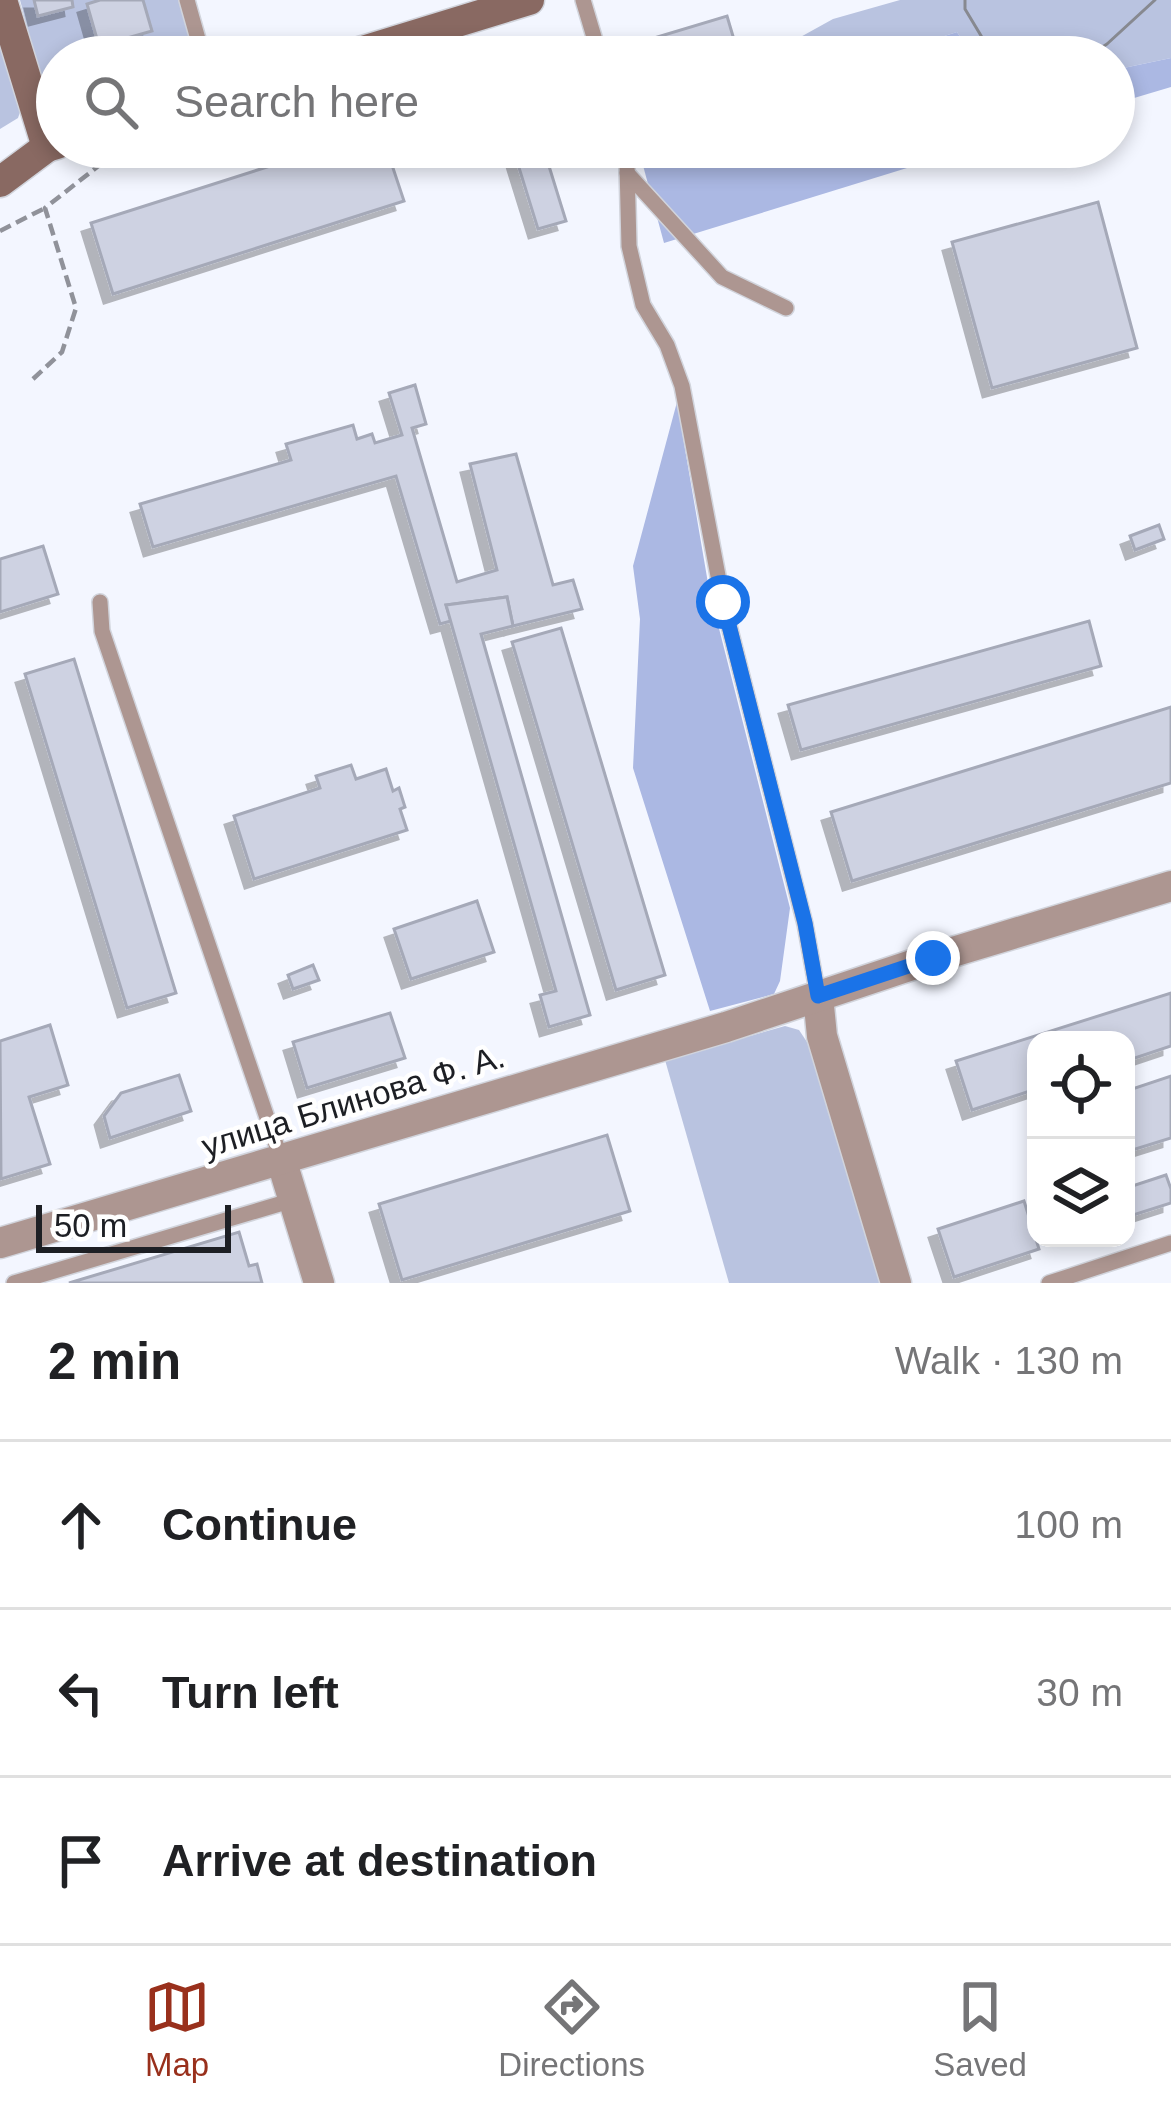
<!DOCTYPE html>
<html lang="en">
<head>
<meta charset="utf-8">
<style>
  body { margin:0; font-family:Arial,sans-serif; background:#f2f2f2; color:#202124 }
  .controls { position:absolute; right:36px; bottom:36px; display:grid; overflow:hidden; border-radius:24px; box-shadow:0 6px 18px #0003 }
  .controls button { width:108px; height:108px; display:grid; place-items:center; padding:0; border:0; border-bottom:3px solid #e0e0e0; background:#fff; color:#202124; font:60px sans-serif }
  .scale { position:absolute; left:36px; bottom:30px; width:195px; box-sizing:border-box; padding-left:12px; border:6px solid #1d1f24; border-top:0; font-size:33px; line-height:42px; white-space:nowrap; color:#1d1f24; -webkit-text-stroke:9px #fff; paint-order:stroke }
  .stop { position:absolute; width:36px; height:36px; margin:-27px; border:9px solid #1a73e8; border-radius:50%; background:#fff }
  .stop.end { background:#1a73e8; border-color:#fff; box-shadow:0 3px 12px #0008 }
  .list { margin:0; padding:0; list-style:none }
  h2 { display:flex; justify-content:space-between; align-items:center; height:156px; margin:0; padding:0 48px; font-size:51px }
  h2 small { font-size:39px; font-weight:400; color:#757577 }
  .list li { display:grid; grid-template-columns:78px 1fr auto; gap:36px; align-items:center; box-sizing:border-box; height:168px; padding:0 48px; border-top:3px solid #e0e0e0 }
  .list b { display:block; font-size:45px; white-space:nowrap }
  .list em { font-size:39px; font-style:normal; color:#757577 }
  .icon { flex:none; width:66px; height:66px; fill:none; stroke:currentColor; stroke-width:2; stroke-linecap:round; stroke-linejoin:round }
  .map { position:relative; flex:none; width:1171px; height:1283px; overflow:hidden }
  .search { position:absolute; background:#fff; box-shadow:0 6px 18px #0003; left:36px; right:36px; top:36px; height:132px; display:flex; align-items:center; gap:30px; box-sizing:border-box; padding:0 42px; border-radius:66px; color:#757577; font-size:45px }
  .sheet { height:660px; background:#fff }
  nav { display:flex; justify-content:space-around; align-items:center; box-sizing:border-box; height:168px; border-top:3px solid #e0e0e0; background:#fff; font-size:33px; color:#757577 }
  nav a { display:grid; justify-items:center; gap:6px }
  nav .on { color:#99301c }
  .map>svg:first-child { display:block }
  .green { fill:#b9c3e0 }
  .forest { fill:#abb8e3 }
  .building { fill:#ced2e2; stroke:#a5a9b8; stroke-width:3; filter:url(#shadow) }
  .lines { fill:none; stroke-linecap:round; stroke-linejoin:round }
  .lane-casing { stroke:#d1d4dc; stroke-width:18 }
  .street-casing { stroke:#d1d4dc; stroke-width:33 }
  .secondary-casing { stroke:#d1d4dc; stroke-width:33 }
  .path { stroke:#90929a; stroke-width:4.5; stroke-dasharray:12 6; stroke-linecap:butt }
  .lane { stroke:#ad9691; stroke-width:15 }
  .street { stroke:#ad9691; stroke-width:30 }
  .secondary { stroke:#896962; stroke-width:30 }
  .tram { stroke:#878990; stroke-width:3 }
  .route { stroke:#1a73e8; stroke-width:15 }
  .labels { text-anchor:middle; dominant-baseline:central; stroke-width:9; stroke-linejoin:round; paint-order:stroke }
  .street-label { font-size:33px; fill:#1d1f24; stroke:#fff }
</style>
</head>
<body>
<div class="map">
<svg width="1171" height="1283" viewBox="0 0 1171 1283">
  <defs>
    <filter id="shadow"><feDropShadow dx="-9" dy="9" stdDeviation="0" flood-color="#0004"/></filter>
  </defs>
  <rect width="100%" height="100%" fill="#f3f6ff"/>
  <g class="green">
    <path d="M20,0H179L196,57H57V101C31,75 30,34 20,0Z"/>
    <path d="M900,0H1171V58L1114,70V57H973L957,32L879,57H798L777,50L833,19Z"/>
    <path d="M0,35L21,109L18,118L0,129Z"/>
    <path d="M785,1026L799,1030L809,1045L880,1283H729L665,1060Z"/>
  </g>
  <g class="forest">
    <path d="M957,32L973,57H879Z"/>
    <path d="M1171,58V87L1114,104V70Z"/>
    <path d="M638,147H975L664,243Z"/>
    <path d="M677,402L709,589L790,908L780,981L774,994L710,1011L633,768L640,619L633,566Z"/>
  </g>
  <g class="building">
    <path d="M34,0H72L73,7L38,16Z"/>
    <path d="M100,0H143L152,31L99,46L87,4Z"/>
    <path d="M727,16L735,43L689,57H649L644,41Z"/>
    <path d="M330,147H386L404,201L113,294L91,223Z"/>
    <path d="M544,150L566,221L538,229L516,158Z"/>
    <path d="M1098,202L1137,348L992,388L952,242Z"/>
    <path d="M415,385L426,424L412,428L457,582L497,570L470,464L516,454L553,585L573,580L582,609L513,626L507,597L446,605L451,621L440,624L396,476L153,547L140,504L291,460L286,444L353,425L357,439L372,434L375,443L402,435L389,393Z"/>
    <path d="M1159,525L1164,539L1135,550L1130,536Z"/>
    <path d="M43,546L58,594L0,612V559Z"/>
    <path d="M507,597L513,626L481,634L590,1015L549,1027L540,995L556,991L446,605Z"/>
    <path d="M1089,621L1101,666L801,750L788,705Z"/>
    <path d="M561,628L665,975L616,990L512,642Z"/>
    <path d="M74,659L176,993L127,1008L25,674Z"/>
    <path d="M1171,707V783L852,881L831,812Z"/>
    <path d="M351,765L356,779L386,769L393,791L399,788L405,807L400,809L407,830L254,879L234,816L320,788L316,776Z"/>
    <path d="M477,901L494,952L411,979L394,929Z"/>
    <path d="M313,965L319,980L293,989L288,975Z"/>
    <path d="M1171,993V1046L1126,1061V1040H1036V1089L972,1110L956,1061Z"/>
    <path d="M390,1013L405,1058L307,1088L293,1042Z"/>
    <path d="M50,1025L68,1085L29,1097L50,1164L1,1179L0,1041Z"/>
    <path d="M179,1075L191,1111L110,1138L104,1116L121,1093Z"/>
    <path d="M1171,1076V1138L1126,1152V1091Z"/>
    <path d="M607,1135L630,1211L402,1280L379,1204Z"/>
    <path d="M1166,1175L1171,1189V1203L1127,1217L1126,1188Z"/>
    <path d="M1024,1201L1039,1249L954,1277L938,1229Z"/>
    <path d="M239,1232L249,1266L257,1264L262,1283H69Z"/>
  </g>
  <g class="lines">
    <defs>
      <g id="lane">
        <path d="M187,0L203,57"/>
        <path d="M583,0L600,57"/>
        <path d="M623,147L627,166L629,246L643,305L667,345L682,386L723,602L805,924L818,996"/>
        <path d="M627,173L722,277L786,308"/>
        <path d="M100,602L102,631L281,1159"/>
        <path d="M14,1283L293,1200"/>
        <path d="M1049,1283L1171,1243"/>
      </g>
      <g id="street">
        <path d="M818,996L822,1036L896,1283"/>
        <path d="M281,1159L319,1283"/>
        <path d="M0,1243L726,1027L933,958L1171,886"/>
      </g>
      <g id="secondary">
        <path d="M2,0L47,147"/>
        <path d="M343,57L529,0"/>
        <path d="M0,182L47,147L57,144"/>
      </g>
    </defs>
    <use href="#lane" class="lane-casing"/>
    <use href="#street" class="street-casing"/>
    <use href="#secondary" class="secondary-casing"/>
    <g class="path">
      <path d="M0,231L45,208"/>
      <path d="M33,379L62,352L76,308L45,208L111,156"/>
    </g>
    <use href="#lane" class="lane"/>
    <use href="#street" class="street"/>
    <use href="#secondary" class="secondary"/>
    <g class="tram">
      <path d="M965,0V9L992,54L996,57"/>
      <path d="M1087,57L1107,44L1155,0"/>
    </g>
  </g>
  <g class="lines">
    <path class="route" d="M723,602L805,923L818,996L933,958"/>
  </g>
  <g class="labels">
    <g class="street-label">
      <text transform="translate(353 1101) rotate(-17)">улица Блинова Ф. А.</text>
    </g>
  </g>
</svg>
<div class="controls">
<button><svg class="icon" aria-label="locate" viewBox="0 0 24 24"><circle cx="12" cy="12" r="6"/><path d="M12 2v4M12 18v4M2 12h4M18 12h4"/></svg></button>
<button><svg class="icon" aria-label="layers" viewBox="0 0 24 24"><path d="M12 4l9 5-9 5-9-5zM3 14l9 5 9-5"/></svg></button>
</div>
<div class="scale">50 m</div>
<div class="stop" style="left:723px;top:602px"></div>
<div class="stop end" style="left:933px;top:958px"></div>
<div class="search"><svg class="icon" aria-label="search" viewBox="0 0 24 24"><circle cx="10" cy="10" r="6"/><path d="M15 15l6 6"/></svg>Search here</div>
</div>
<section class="sheet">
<h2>2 min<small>Walk · 130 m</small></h2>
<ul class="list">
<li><svg class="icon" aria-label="ahead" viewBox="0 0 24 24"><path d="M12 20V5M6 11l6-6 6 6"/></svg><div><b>Continue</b></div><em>100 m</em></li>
<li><svg class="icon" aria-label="left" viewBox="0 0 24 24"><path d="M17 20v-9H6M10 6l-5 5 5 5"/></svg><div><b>Turn left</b></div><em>30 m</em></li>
<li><svg class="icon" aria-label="arrive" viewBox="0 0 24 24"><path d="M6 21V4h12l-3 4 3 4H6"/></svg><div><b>Arrive at destination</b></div></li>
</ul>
</section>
<nav>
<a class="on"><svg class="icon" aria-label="map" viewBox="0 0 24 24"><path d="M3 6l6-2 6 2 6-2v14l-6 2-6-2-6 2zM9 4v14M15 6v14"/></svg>Map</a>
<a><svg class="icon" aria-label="directions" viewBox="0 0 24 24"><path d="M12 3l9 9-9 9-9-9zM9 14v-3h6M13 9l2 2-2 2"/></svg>Directions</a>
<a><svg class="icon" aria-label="saved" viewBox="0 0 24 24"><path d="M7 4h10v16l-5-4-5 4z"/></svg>Saved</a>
</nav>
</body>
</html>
